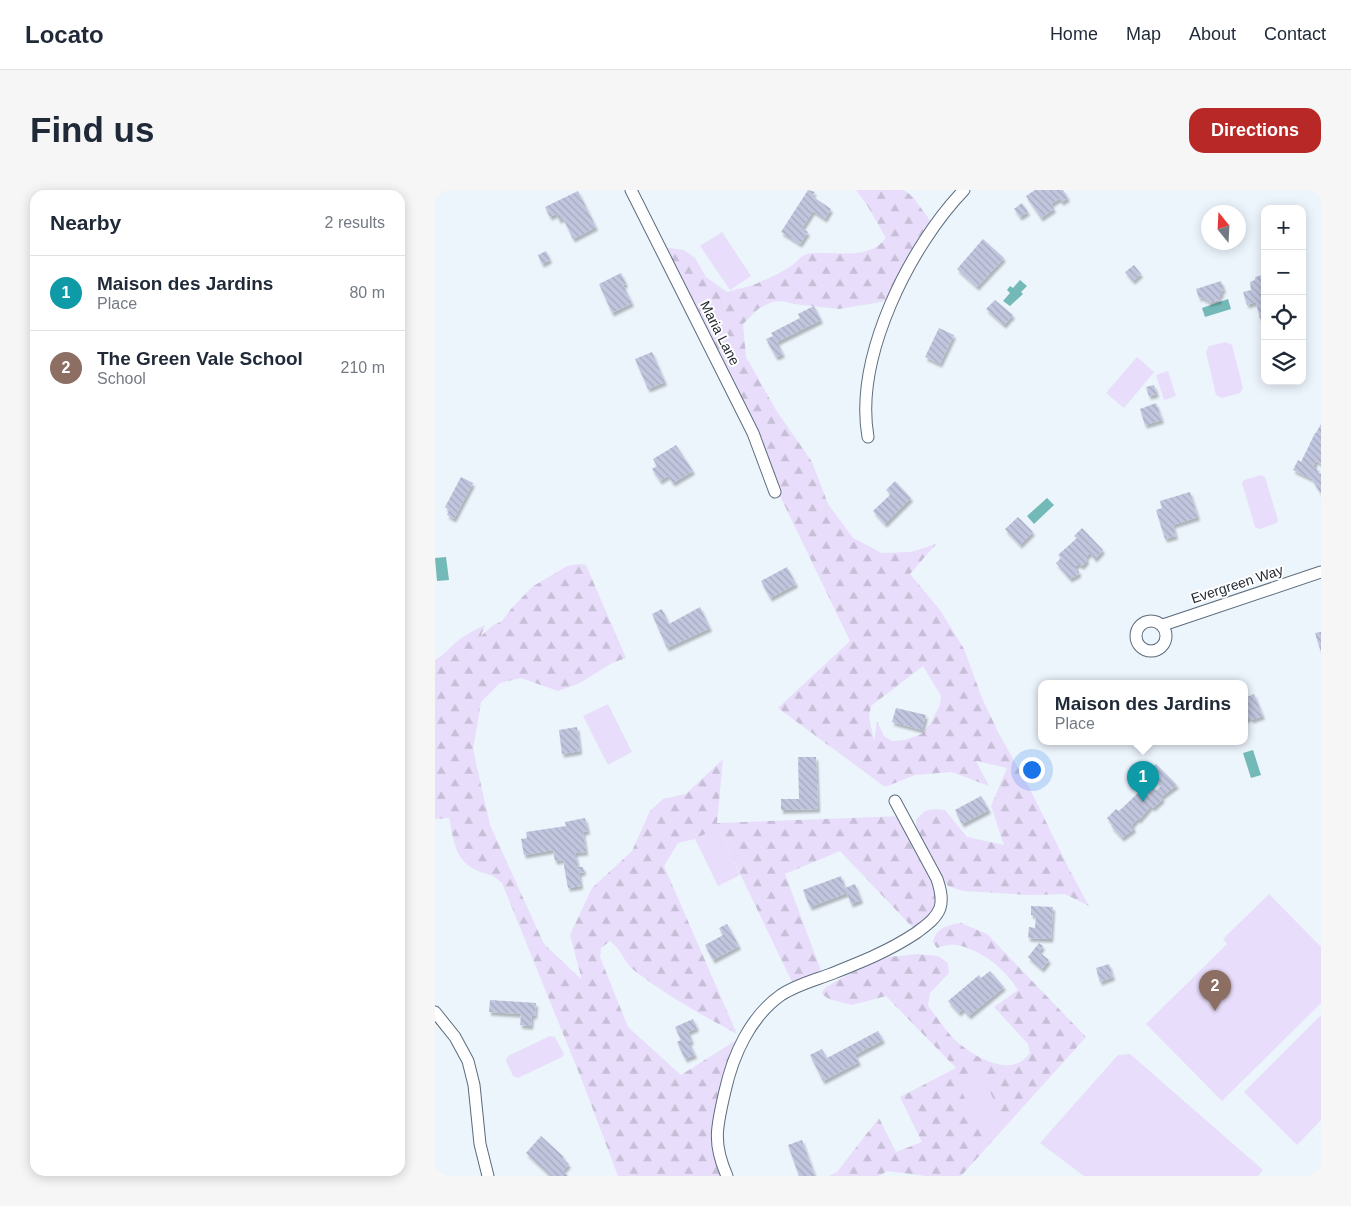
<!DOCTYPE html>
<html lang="en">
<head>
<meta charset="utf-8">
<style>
  body { margin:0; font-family:Arial,sans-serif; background:#f6f6f7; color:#1f2937 }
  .controls { position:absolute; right:15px; top:15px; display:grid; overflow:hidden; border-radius:10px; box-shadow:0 2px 12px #0003 }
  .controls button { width:45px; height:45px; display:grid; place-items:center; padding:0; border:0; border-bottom:1px solid #e0e1e3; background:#fff; color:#1f2937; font:25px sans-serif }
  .compass { position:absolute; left:766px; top:15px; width:45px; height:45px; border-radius:50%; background:#fff; box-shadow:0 2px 12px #0003; rotate:342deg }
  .you { position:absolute; left:596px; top:579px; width:18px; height:18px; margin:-12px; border:4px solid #fff; border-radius:50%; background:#1a73e8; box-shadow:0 0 0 8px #1a73e833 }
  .badge { display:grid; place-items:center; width:32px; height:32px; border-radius:50%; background:#b82827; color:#fff; font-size:16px; font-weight:700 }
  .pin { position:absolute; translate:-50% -41px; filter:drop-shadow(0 1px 2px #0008) }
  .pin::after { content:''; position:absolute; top:26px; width:18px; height:15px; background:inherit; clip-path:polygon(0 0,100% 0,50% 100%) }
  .popup { position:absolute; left:603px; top:490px; width:210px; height:65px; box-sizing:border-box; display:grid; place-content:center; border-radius:10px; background:#fff; filter:drop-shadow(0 1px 4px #0005); font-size:16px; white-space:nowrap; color:#747a83 }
  .popup b { font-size:19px; color:#1f2937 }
  .popup::after { content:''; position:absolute; left:50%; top:100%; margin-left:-10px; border:10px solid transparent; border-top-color:#fff }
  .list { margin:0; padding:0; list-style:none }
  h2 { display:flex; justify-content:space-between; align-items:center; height:65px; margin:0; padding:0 20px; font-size:21px }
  h2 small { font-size:16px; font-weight:400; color:#747a83 }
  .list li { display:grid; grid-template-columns:32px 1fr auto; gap:15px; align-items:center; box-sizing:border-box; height:75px; padding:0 20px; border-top:1px solid #e0e1e3 }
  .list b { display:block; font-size:19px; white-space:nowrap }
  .list p { margin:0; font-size:16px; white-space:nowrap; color:#747a83 }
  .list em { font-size:16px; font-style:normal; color:#747a83 }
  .icon { flex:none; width:28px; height:28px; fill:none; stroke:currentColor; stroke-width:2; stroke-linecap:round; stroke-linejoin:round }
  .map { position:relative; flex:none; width:886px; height:986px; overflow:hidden; border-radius:15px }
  header { display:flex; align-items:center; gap:30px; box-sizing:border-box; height:70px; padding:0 25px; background:#fff; border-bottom:1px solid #e0e1e3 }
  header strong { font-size:24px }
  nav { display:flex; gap:28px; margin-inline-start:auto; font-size:18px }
  .intro { display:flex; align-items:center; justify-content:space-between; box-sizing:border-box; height:120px; padding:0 30px }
  h1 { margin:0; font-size:35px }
  .button { padding:12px 22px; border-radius:15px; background:#b82827; color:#fff; font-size:18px; font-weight:700 }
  main { display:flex; gap:30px; padding:0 30px }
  aside { flex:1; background:#fff; border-radius:15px; box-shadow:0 2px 12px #0003 }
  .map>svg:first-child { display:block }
  .forest { fill:url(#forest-firs); fill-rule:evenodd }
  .pitch { fill:#e8ddfa }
  .water { fill:#73b9b7 }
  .building { fill:url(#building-back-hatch); filter:url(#shadow) }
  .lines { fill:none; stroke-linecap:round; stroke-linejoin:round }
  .minor-casing { stroke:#5b6c7d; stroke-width:13 }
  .minor { stroke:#fff; stroke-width:11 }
  .labels { text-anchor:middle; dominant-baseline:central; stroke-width:4; stroke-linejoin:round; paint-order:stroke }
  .street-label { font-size:14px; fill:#222930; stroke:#fff }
</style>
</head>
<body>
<header>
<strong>Locato</strong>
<nav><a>Home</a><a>Map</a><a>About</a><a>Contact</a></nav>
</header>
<div class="intro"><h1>Find us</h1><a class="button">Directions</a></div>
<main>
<aside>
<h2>Nearby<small>2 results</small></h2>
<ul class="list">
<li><span class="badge" style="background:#0f9aa8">1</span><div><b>Maison des Jardins</b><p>Place</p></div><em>80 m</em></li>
<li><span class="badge" style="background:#8d6e63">2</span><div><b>The Green Vale School</b><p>School</p></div><em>210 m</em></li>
</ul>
</aside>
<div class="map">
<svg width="886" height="986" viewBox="0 0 886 986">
  <defs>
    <pattern id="forest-firs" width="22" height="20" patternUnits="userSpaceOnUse" patternTransform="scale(1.25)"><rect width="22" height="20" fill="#e8ddfa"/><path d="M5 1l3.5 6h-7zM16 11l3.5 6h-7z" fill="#c7bed7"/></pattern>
    <pattern id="building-back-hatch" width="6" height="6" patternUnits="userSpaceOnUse" patternTransform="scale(1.25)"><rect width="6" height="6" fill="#c1c6de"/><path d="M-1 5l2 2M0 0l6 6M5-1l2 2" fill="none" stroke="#a6aabf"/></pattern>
    <filter id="shadow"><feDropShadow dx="2" dy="3.5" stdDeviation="1" flood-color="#0004"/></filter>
  </defs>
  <rect width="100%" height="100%" fill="#ecf4fc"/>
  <g class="forest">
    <path d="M421,0H469L478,7L499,36L459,106L446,112L404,119L359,114L347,111L337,112L323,119L308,134L311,167L341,220L377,272L393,314L418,348L447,363L476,362L501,354L475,384L505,420L529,459L547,508L564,544L595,599L634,679L654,716L630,704L595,705L528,701L513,696L506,687L482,645L481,630C490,619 496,618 510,620L532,647L569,655L556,616L572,578L541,571L554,596L517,582L480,585L450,597L343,518L415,451L226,59L235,58L249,60L260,68L271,87L292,102C302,99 315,97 325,92C335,88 347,82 356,76C365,70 365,64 379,63C404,62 434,70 451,48L432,15ZM488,476L506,506L505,515L495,534L487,544L470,550L457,551L449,546L442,531L439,551L434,527L436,516Z"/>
    <path d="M144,374L151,375L191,468L177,473L145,493L123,501L86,488L65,493L46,512L38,559L55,635L109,754L147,790L135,745L157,698L197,661L215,621L228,609L251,604L288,569L282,633L469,626L506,709L482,742L405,661L350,684L388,786L360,798L283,638L260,649L243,653L229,676L302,844C267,825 232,806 200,781C189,773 187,760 175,751L166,758L165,767L193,837L246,885L311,844L283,932L292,986H183L148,893L67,693C56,683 55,686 43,681C19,670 19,651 14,628L0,629V470C9,465 12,461 19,454C28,446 39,440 50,435L46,446L57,436L67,431L76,419L97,397L132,376Z"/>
    <path d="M526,733L552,744L651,847L526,986H491L452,981L444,986H394L402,982L444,928L461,962L487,952L465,907L521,878L451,806L417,815L394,809L388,805L387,802L391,797L429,776L454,767L482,764L503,766L513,773L514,783L495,803L493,816C502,827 510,840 520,850C538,866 576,890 595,863L593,854L559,817L583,800C570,779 547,760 522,755C515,754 508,756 502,758L498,752C501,738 512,735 526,733Z"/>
  </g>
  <g class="pitch">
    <path d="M287,42L316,86L295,100L265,56Z"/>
    <path d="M791,152L797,155L808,198L805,203L787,208L781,205L771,162L774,156Z"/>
    <path d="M702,167L719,182L689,218L671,203Z"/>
    <path d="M733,181L741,206L729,210L721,185Z"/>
    <path d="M826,285L830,287L843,330L842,333L825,339L820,337L807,293L809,290Z"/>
    <path d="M173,514L197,562L173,575L148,526Z"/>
    <path d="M283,638L305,685L283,696L260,649Z"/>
    <path d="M834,704L886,757V813L787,911L711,834L792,754L788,749Z"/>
    <path d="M886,825V930L862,955L809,902Z"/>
    <path d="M115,846L120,847L129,864L127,867L83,888L78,886L71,871L73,866Z"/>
    <path d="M695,864L828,980L823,986H649L605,953L683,865Z"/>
    <path d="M547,885L570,933L547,944L524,896Z"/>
  </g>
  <g class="water">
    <path d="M585,90L592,96L586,102L588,104L575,116L568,111L575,103L572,100L575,96L578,98Z"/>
    <path d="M793,109L796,119L770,127L767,118Z"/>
    <path d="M612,308L619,315L599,334L592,326Z"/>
    <path d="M11,367L14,390L2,391L0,368Z"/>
    <path d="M818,560L826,585L816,588L808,563Z"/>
  </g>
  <g class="building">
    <path d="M373,0L380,2L377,6L396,19L390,29L378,21L367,38L373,42L365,54L346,42Z"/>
    <path d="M600,0H628L633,8L627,12L624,9L616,14L619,19L606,28L591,6Z"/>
    <path d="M143,1L161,37L138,49L128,28L124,30L121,24L115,27L110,17Z"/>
    <path d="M587,13L593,22L585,27L579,19Z"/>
    <path d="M548,49L569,68L542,97L522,79Z"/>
    <path d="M111,61L115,70L107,74L103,65Z"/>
    <path d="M699,75L706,84L698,91L690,82Z"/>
    <path d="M186,83L191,94L188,95L197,113L177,123L164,94Z"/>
    <path d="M830,84V127L825,129L821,112L812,115L808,102L816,100L815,92L820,90V88L823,86Z"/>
    <path d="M786,91L789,100L786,101L787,105H784L785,110L773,113L772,109L769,110L768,107L764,108L761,99Z"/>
    <path d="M560,110L578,125L569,135L551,119Z"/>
    <path d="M379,116L386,130L342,152L348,164L341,167L331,149L338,146L336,143L365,128L363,124Z"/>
    <path d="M504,138L519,145L505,174L490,167Z"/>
    <path d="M217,162L230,192L213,199L200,169Z"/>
    <path d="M719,195L722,204L714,206L711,197Z"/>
    <path d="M721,213L727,230L710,235L705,219Z"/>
    <path d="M886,234V274L881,271L878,277H882V282L884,284L886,283V304L877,289L858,280L863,270L866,272L880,243H881Z"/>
    <path d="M241,255L258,281L238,293L233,286L225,291L217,279L222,276L218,269Z"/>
    <path d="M26,287L38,293L19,329L12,325L14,320L10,317Z"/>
    <path d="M460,291L476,308L450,334L438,321L456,304L451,300Z"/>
    <path d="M755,302L763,327L738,335L741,346L730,349L721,320L727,318L725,311Z"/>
    <path d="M583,327L598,342L585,355L570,339Z"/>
    <path d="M647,338L668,360L660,369L655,363L651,367L652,371L647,376L643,374L639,378L644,381V384L635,389L621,373L626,368L623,365L642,348L639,346Z"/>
    <path d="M352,377L361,394L335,408L326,391Z"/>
    <path d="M265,417L275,438L232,458L217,424L227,419L234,434Z"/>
    <path d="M886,442V462L880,443Z"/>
    <path d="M819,504L828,526L816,530L815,527L809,531V508Z"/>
    <path d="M461,518L491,525L487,540L457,532Z"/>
    <path d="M142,537L145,561L127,564L124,540Z"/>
    <path d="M363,567H381L383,619L346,620V609H364Z"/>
    <path d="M721,574L742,595L726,607L728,609L718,618L716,616L704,630L702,629L697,635L699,639L687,648L676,636L678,634L672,628L681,619L684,621L704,602L701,600L711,591L721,601L726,596L713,581Z"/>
    <path d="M546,606L554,620L527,634L520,620Z"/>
    <path d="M150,628L153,641L148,642L151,662L140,663L143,677H148L149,682L144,683L146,696L133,698L128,670L120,671L118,660L89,665L86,649L92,648L91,642L131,636L130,632Z"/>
    <path d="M406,686L410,698L420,694L426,710L416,714L412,703L375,717L368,700Z"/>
    <path d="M596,716L618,717L616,749L593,748L594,737L600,738L601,725H596Z"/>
    <path d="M292,734L304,756L278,770L270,755L288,745L284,738Z"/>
    <path d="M604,753L608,756L604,762L614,770L607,779L593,767Z"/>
    <path d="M674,774L678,787L665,792L661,778Z"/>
    <path d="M555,781L569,797L534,826L528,819L524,823L513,811L544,785L546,788Z"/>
    <path d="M55,810L101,813L100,826L97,825L96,836L85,835L86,824L54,822Z"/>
    <path d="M258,829L262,838L253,842L257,851L254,852L260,865L250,869L242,852L246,850L240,837Z"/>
    <path d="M443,841L448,850L420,865L424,872L388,891L375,865L387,859L392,868Z"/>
    <path d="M106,946L129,967L127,968L134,974L128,981L133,986H116L91,963Z"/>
    <path d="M367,950L380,986H364L353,955Z"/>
  </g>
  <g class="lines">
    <defs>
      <g id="minor">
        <path d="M196,0L318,243L340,302"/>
        <path d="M433,247C419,167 475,56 529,0"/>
        <circle cx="716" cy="446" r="15"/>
        <path d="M728,435L886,382"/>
        <path d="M0,822L20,847L33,871L39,895L45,954L53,986"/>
        <path d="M292,986C277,952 282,936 290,901C298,865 315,827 346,805C361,795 380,790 396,784C426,772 454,761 481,743C490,736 501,729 505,718C508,708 505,698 502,689L460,611"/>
      </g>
    </defs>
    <use href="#minor" class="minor-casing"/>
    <use href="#minor" class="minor"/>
  </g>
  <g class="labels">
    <g class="street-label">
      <text transform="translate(285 143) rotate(63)">Maria Lane</text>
      <text transform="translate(802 394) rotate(-18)">Evergreen Way</text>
    </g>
  </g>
</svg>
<div class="controls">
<button>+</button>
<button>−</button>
<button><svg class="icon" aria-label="locate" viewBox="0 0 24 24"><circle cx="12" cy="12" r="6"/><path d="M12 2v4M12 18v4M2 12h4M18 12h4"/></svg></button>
<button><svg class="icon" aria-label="layers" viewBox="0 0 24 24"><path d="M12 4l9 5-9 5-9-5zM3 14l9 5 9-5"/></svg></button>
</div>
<svg class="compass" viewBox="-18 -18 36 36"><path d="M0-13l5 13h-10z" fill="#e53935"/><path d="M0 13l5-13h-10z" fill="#747a83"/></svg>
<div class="you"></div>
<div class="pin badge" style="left:708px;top:612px;background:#0f9aa8">1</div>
<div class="popup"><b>Maison des Jardins</b>Place</div>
<div class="pin badge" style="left:780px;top:821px;background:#8d6e63">2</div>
</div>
</main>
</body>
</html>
